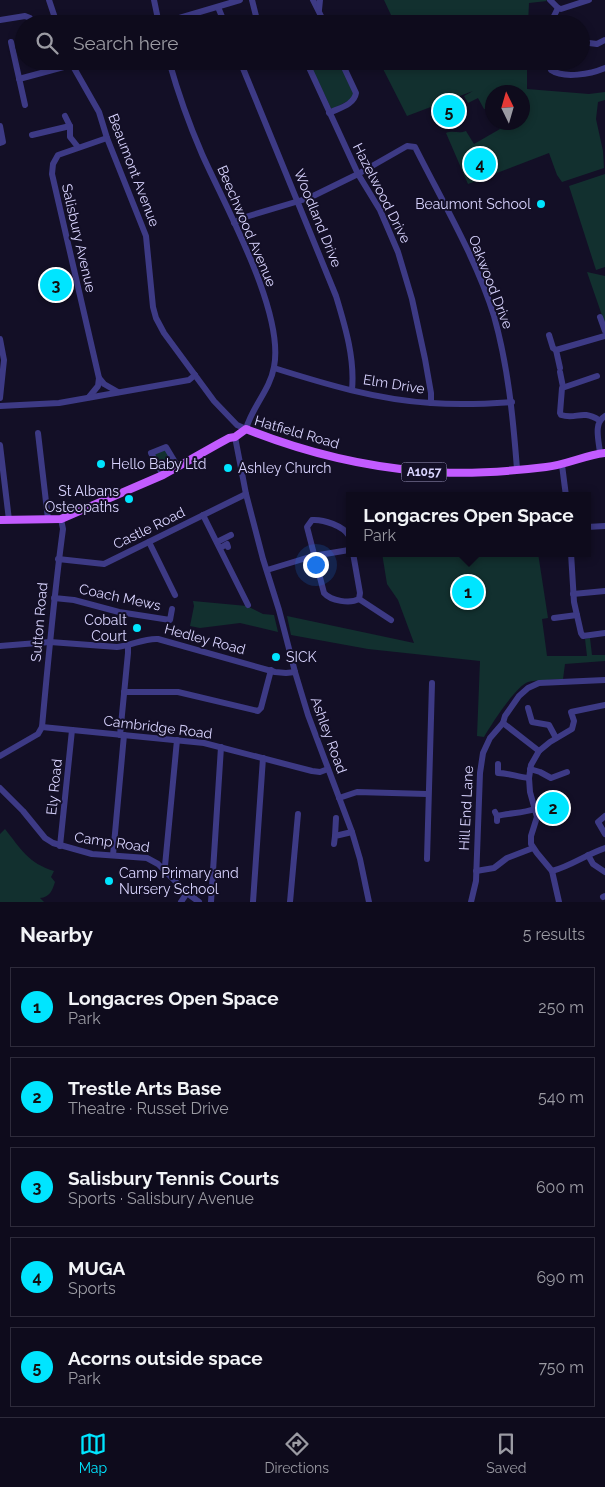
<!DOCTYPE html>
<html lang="en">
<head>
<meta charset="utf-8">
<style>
  body { margin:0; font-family:Raleway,sans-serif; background:#171425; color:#f1f3f6 }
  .compass { position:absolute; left:485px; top:85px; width:45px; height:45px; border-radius:50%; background:#0e0b1c; box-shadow:0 2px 8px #0003; rotate:355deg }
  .you { position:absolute; left:315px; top:564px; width:18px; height:18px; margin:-12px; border:4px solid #fff; border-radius:50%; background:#1a73e8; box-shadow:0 0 0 8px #1a73e833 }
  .badge { display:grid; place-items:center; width:32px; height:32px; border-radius:50%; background:#00e5ff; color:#111; font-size:16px; font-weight:700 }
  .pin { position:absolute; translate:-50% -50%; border:2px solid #fff; box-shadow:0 1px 5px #0006 }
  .popup { position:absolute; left:346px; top:492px; width:245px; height:65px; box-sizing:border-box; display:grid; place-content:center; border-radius:0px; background:#0e0b1c; filter:drop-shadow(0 1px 4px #0005); font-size:16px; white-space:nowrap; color:#9b9ba3 }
  .popup b { font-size:19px; color:#f1f3f6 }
  .popup::after { content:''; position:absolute; left:50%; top:100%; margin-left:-10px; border:10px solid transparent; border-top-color:#0e0b1c }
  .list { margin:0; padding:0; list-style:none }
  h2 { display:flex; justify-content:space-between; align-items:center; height:65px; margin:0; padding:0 20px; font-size:21px }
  h2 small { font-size:16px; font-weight:400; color:#9b9ba3 }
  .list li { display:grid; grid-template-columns:32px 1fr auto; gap:15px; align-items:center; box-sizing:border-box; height:80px; margin:0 10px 10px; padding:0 10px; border:1px solid #2e2b3b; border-radius:0px }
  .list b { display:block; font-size:19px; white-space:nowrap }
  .list p { margin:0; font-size:16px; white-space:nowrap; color:#9b9ba3 }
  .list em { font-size:16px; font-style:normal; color:#9b9ba3 }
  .icon { flex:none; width:28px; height:28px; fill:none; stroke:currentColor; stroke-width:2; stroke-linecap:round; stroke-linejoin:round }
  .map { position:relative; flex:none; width:605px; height:902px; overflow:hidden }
  .search { position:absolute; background:#0e0b1c; box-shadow:0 2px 8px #0003; left:15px; right:15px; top:15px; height:55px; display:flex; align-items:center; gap:12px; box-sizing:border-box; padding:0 18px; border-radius:28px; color:#9b9ba3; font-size:19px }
  .sheet { height:515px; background:#0e0b1c }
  nav { display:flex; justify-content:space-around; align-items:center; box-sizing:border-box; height:70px; border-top:1px solid #2e2b3b; background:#0e0b1c; font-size:14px; color:#9b9ba3 }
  nav a { display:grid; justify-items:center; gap:2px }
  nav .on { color:#00e5ff }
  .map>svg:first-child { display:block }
  .green { fill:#12302f }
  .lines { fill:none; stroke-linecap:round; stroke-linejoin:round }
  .minor { stroke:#3d3a85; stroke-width:6 }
  .major { stroke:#c25bff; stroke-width:8 }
  .poi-dot { fill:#00e5ff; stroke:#130f26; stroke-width:2 }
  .labels { text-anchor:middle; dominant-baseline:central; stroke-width:4; stroke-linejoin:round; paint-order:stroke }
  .shield { fill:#130f26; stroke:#9e99be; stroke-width:1 }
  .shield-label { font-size:12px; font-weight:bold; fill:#d9d4ff }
  .street-label { font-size:14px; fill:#d9d4ff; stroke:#130f26 }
  .poi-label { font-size:14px; fill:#d9d4ff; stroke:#130f26; text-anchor:start }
</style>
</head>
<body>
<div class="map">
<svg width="605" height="902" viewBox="0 0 605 902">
  <rect width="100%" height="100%" fill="#130f26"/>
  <g class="green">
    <path d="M384,0H546L547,1L529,3L528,24H376L391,15Z"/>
    <path d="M311,61H339L354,95L353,98L333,109L331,108L311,67Z"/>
    <path d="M379,61H527V89L589,94L605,92V100L598,102L596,119L603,151L604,168L562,182L557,175L549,153L468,184L446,133C453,130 459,134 466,131L474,144L500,129L497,123L522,122V92H492V117L487,108L484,109L478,98L468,103L464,96L473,91L407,116Z"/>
    <path d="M457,100L459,104L453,107L457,117L460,116L462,119L450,124L441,108Z"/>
    <path d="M605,174V267L596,270L569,186Z"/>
    <path d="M587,272L605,276V324Z"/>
    <path d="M68,273L72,293L44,298L41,278Z"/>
    <path d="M165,447L176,466L162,473L152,453Z"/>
    <path d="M382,553H538L548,618L542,619L547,656H587L585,639L590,638L592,655H605V661L565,664L563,679C554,680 536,680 528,682C516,686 491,725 484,737L477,736L480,661L368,649L291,635L287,616L414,643L398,600L387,584Z"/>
    <path d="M193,601L247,606L263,614L274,615L278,632L240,623L200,628L190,626L194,606Z"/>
    <path d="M5,829C21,849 28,863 54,871L51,877L55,882C52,891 50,897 40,898L44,902H0V834Z"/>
  </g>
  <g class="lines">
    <g class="minor">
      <path d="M49,0L57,24"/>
      <path d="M154,0L159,24"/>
      <path d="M252,0L258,24"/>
      <path d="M313,0L325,24"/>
      <path d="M550,0L558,8L561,9L589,0"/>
      <path d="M218,7L225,24"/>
      <path d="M319,10L320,0"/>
      <path d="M0,20L25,16L30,18L33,24"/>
      <path d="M159,24L240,0"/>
      <path d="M262,24H272"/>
      <path d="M550,24L558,8"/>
      <path d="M11,42L25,105"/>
      <path d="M581,42L597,44L605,40"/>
      <path d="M46,61L48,71"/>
      <path d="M70,61L99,112L107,138L146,236L153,307L156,318L164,333L214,401L237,425L246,429C252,407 270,390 274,367C285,312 225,206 202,154C189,124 178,93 169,61"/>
      <path d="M240,61L336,296C345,326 355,358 352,390"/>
      <path d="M306,61L358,174L380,210L398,252L412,299L425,359L431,393V403"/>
      <path d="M548,61L551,70C564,79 591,74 605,68"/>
      <path d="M19,79L71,65"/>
      <path d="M329,113C339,108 354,105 356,93L341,61"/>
      <path d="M65,116L70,126V137L78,147"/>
      <path d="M0,126L3,142L0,143"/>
      <path d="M32,135L70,126"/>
      <path d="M234,223L242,218L309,198L358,174L407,146L415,147C441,199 477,260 494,316C508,366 513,417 517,469"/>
      <path d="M600,317L605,331"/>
      <path d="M549,335L553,348L556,350L605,336"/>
      <path d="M0,339L4,360L0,398"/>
      <path d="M556,350L560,368"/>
      <path d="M274,368C325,384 378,400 431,403C458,405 485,404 512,402"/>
      <path d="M560,372L563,387"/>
      <path d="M597,376L562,388L560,413L561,415C577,420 581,409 599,420"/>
      <path d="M99,378L104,384L118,392"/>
      <path d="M89,397L98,386L99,378L52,174L53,164L58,155L107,138"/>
      <path d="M0,406L59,403L189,380L195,375"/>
      <path d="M38,433L48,519"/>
      <path d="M235,437L246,494L263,559L279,610L295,672L308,715L352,832L360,859L369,902"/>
      <path d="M0,445L9,520"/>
      <path d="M600,453C599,441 593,423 605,416"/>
      <path d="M562,465L566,496"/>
      <path d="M163,475L151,453L166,447L178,467"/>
      <path d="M203,515L248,605"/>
      <path d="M587,527L605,526"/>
      <path d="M349,536C344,526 323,519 312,520L307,527L324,593C331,601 350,604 359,599L360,593L353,553"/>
      <path d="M149,542L175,595"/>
      <path d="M217,542L231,535"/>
      <path d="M220,548L227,544L228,547"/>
      <path d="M571,553L574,602L581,633L583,636L605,633"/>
      <path d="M58,559L104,564L246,494"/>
      <path d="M267,570L313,556L349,550"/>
      <path d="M573,594L605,591"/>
      <path d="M54,598L74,600L119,612L170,620L172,609"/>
      <path d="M359,599L391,620"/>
      <path d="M554,618L577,615"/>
      <path d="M0,646L50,642L117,647C131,646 144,638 158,639L275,672L286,673L295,672"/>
      <path d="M124,692H178L258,711L261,708L271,670"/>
      <path d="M528,708L532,722L549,725L556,738"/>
      <path d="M503,723L539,751L531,765L529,778L530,792L537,817L531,836V844L537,853L552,871L559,902"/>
      <path d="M42,727L204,743L312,771L320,772L328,769"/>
      <path d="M120,735L128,653V646"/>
      <path d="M539,751L550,742L572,729L574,721L571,712L605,705"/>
      <path d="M0,756L38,734L42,727C48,661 54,595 63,529L61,519"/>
      <path d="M498,764V773C509,773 517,777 529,778"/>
      <path d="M530,769L540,772L551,778L567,772"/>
      <path d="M0,788L23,811L45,838L53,843L92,854L147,858L158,864L187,893L199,902"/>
      <path d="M339,798L357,792L427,794"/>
      <path d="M495,812L497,816V821"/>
      <path d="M497,816C510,813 523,813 535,809"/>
      <path d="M605,816L598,822L605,834"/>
      <path d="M335,836L336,818"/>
      <path d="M334,844L335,836L352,832"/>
      <path d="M60,846L72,730"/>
      <path d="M113,855L124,735"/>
      <path d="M588,855L593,864L605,872"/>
      <path d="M427,859L432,683"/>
      <path d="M163,869L165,866L177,740"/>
      <path d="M476,871L494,868L507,858L533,848"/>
      <path d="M552,871C571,866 587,854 605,848"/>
      <path d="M603,897L605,896"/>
      <path d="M181,902L187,893"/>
      <path d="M211,902L221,747"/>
      <path d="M253,902L263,758"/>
      <path d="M290,902L298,814"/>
      <path d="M471,902L476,881L480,773L483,753L490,738L503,723L505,716L519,696L528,688L539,683L605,680"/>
    </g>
    <path class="major" d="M0,520L61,519L163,475L218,444L229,438L235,437L246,429C301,451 361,466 420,471C461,475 505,472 546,467C566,465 585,455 605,453"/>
  </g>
  <g class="poi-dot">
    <circle cx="541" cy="204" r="5"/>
    <circle cx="101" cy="464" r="5"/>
    <circle cx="228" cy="468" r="5"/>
    <circle cx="129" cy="499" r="5"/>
    <circle cx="137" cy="628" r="5"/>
    <circle cx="276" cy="657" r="5"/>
    <circle cx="109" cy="881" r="5"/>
  </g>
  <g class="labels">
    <rect class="shield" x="401.5" y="462.5" width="45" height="19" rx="4"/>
    <g class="shield-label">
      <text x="424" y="472">A1057</text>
    </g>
    <g class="street-label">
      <text transform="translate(134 170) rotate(69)">Beaumont Avenue</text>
      <text transform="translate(382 193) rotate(63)">Hazelwood Drive</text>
      <text transform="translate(318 218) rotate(68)">Woodland Drive</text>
      <text transform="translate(247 226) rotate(67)">Beechwood Avenue</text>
      <text transform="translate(79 238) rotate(77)">Salisbury Avenue</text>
      <text transform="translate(491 282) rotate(69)">Oakwood Drive</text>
      <text transform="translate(394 384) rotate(9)">Elm Drive</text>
      <text transform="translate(297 432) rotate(16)">Hatfield Road</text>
      <text transform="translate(149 528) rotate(-26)">Castle Road</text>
      <text transform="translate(120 597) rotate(12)">Coach Mews</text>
      <text transform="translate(39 622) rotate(-85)">Sutton Road</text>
      <text transform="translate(205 639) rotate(15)">Hedley Road</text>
      <text transform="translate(158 727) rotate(7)">Cambridge Road</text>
      <text transform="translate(329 735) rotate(70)">Ashley Road</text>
      <text transform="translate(54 787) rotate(-84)">Ely Road</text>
      <text transform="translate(466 808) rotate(-87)">Hill End Lane</text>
      <text transform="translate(112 842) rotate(8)">Camp Road</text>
    </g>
    <g class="poi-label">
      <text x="531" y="204" text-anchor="end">Beaumont School</text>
      <text x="111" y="464">Hello Baby Ltd</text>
      <text x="238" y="468">Ashley Church</text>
      <text x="119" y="491" text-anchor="end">St Albans<tspan x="119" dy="16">Osteopaths</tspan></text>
      <text x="127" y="620" text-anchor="end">Cobalt<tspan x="127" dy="16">Court</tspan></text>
      <text x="286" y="657">SICK</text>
      <text x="119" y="873">Camp Primary and<tspan x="119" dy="16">Nursery School</tspan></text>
    </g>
  </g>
</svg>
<svg class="compass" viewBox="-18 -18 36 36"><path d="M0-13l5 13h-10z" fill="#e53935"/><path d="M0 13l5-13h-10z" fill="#9b9ba3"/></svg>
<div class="you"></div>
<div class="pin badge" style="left:468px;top:592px">1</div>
<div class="popup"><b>Longacres Open Space</b>Park</div>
<div class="pin badge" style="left:553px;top:808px">2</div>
<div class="pin badge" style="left:56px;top:285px">3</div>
<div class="pin badge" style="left:480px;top:164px">4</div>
<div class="pin badge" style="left:449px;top:111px">5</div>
<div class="search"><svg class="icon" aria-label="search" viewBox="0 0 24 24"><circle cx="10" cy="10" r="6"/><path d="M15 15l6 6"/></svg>Search here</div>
</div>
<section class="sheet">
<h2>Nearby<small>5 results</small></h2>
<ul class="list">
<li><span class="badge">1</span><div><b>Longacres Open Space</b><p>Park</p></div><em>250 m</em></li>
<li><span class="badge">2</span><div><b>Trestle Arts Base</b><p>Theatre · Russet Drive</p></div><em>540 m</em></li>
<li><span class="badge">3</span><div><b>Salisbury Tennis Courts</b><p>Sports · Salisbury Avenue</p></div><em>600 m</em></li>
<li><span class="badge">4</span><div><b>MUGA</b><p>Sports</p></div><em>690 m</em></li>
<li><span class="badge">5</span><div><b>Acorns outside space</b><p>Park</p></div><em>750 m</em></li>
</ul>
</section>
<nav>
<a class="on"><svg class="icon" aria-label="map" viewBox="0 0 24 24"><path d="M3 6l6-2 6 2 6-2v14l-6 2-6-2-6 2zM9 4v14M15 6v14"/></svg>Map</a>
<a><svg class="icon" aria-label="directions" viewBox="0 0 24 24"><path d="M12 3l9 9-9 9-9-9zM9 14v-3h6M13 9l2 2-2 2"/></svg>Directions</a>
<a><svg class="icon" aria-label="saved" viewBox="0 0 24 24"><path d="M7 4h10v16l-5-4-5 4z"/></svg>Saved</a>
</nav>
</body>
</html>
